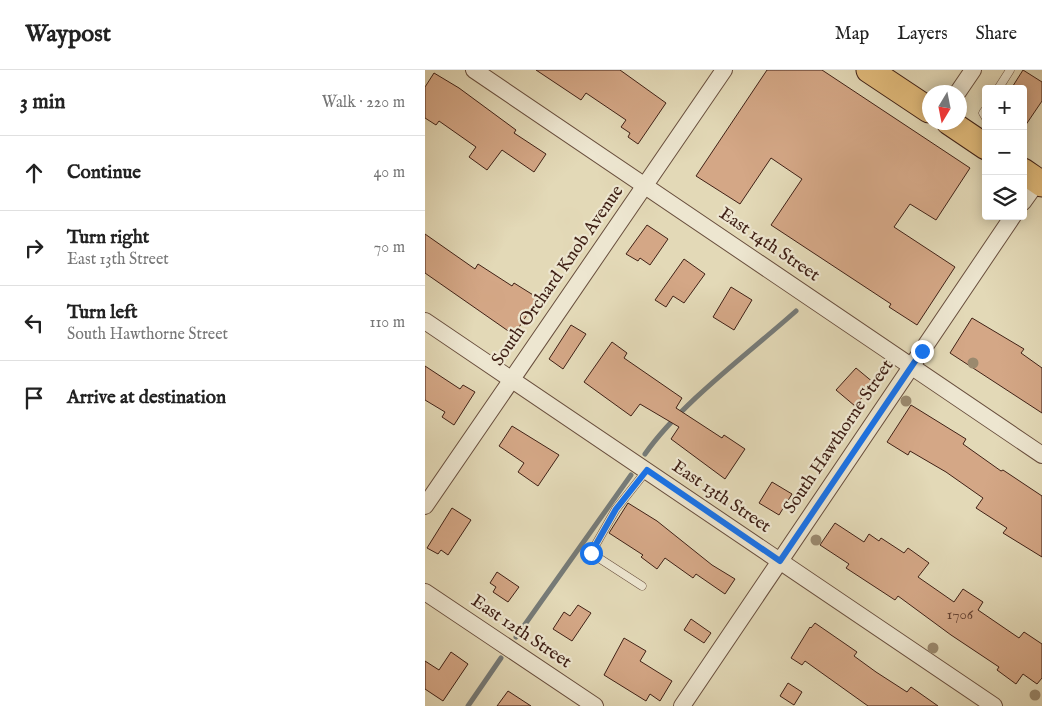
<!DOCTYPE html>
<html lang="en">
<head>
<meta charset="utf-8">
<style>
  body { margin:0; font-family:"IM FELL English",serif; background:#f6f6f6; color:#222 }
  .controls { position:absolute; right:15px; top:15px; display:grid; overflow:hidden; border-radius:5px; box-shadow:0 2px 12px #0003 }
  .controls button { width:45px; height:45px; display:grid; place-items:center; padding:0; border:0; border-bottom:1px solid #e0e0e0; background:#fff; color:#222; font:25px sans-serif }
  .compass { position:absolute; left:497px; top:15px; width:45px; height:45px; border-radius:50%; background:#fff; box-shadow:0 2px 12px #0003; rotate:190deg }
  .stop { position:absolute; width:15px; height:15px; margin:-11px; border:4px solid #1a73e8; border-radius:50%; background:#fff }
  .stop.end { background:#1a73e8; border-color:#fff; box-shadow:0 1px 5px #0008 }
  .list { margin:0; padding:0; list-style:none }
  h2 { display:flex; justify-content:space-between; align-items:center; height:65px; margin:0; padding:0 20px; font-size:21px }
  h2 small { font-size:16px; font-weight:400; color:#767676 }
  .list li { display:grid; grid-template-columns:32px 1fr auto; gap:15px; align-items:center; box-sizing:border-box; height:75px; padding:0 20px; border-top:1px solid #e0e0e0 }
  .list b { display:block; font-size:19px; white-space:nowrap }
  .list p { margin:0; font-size:16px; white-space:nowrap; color:#767676 }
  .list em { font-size:16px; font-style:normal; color:#767676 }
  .icon { flex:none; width:28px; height:28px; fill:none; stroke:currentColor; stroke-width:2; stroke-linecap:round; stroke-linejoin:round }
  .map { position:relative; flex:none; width:617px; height:636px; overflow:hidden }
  header { display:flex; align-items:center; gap:30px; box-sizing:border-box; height:70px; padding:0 25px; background:#fff; border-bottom:1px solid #e0e0e0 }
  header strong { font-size:24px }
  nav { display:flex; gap:28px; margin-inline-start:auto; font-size:18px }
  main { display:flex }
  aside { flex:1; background:#fff }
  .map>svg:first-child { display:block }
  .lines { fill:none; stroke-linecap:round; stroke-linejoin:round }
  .stream { stroke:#767b78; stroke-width:5 }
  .building { fill:#d4a786; stroke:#402116 }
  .service-casing { stroke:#694f3e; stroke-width:9 }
  .minor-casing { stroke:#694f3e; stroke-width:18 }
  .primary-casing { stroke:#402116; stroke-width:27 }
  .service { stroke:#ede6d0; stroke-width:8 }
  .minor { stroke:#ede6d0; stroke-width:16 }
  .primary { stroke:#e2bc7c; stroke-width:25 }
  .tree { fill:#9a896e }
  .route { stroke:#1a73e8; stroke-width:6 }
  .labels { text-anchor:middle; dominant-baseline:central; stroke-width:4.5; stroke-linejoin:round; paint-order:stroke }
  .number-label { font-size:15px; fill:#654232 }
  .street-label { font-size:18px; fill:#402116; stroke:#ede6d0 }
</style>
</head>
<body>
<header>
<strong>Waypost</strong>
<nav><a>Map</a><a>Layers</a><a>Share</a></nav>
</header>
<main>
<aside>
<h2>3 min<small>Walk · 220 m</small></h2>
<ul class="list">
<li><svg class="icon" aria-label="ahead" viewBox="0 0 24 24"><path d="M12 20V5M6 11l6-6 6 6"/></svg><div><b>Continue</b></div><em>40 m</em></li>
<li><svg class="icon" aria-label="right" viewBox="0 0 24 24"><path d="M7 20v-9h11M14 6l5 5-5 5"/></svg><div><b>Turn right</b><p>East 13th Street</p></div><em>70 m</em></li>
<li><svg class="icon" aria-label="left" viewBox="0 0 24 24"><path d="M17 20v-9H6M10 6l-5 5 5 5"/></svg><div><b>Turn left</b><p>South Hawthorne Street</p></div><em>110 m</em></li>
<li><svg class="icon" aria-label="arrive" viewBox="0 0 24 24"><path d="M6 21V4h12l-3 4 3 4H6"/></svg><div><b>Arrive at destination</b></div></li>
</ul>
</aside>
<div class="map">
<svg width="617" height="636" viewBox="0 0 617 636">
  <rect width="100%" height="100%" fill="#e3d9b7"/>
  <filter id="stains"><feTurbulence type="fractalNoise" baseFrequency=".004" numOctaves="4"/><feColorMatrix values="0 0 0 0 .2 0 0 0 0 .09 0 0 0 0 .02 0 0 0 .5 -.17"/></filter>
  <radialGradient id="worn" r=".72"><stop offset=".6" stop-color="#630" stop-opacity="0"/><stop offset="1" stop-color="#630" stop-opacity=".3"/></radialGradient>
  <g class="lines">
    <g class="stream">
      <path d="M220,384C256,333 324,283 371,241"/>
      <path d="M91,567L206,405"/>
      <path d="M43,636L76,588"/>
    </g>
  </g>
  <g class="building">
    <path d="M111,0H195L241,33L213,74L203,67L205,63L196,57L201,50L161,23L156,30Z"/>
    <path d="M342,0H397L545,98L511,150L485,134L469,157L530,197L492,255L464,237L466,234L346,155L377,109L346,88L315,134L271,106Z"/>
    <path d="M598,0L617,12V31L598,59V19H586Z"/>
    <path d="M9,3L34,18L91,60L89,63L121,84L109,102L77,80L62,100L44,87L51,77L14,51L11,55L0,48V17Z"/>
    <path d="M222,155L243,169L225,195L215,188L213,191L201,184Z"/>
    <path d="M0,164L50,199L53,194L87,216L89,213L113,228L89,265L0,203Z"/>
    <path d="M259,189L280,204L259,233L248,226L241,237L230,230Z"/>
    <path d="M306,217L327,230L309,260L288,247Z"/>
    <path d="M547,248L599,279L596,283L617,298V343L525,283Z"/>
    <path d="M146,255L161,264L138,299L124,289Z"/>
    <path d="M187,272L202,283L199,288L257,328L251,338L297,368L299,365L320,379L300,409L246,369L254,357L215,334L206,346L159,312Z"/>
    <path d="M0,296L35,319L38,315L50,322L29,355L17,347L20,342L0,330Z"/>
    <path d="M431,298L449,313L430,336L411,320Z"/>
    <path d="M486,335L541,369L538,374L576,401L578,400L617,426V487L578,463L582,458L551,438L558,428L521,402L485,381L483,385L462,372Z"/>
    <path d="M87,356L134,385L113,416L93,402L99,393L74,376Z"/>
    <path d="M347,412L367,424L354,445L334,433Z"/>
    <path d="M203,433L232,451L287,495L310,509L300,524L271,504L268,508L240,488L232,499L216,487L218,485L184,463Z"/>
    <path d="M27,438L46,450L23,485L16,480L13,484L2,478Z"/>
    <path d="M410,453L439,472L444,464L454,471L456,468L479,483L483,478L504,493L493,507L529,532L538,519L558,532L553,540L594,568L599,562L617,574V608L612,614L598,604L591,614L572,600L574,597L526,565L473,526L470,530L421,498L424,494L395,475Z"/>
    <path d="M72,502L94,517L83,532L68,522L71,517L65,513Z"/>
    <path d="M153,535L166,543L147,571L128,559L139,542L145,546Z"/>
    <path d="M266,549L286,563L279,573L259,560Z"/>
    <path d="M390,553L432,582L429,586L451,602L482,622L486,617L513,636H443L380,591L377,595L366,588L385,557L386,558Z"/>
    <path d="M199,568L221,581L215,591L247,611L235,631L225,624L221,631L179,605Z"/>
    <path d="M26,582L43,594L18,631L0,619V591L14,600Z"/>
    <path d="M363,613L377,622L369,635L355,626Z"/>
    <path d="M83,621L106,636H72Z"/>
  </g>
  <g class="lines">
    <defs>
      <g id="service">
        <path d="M573,19L585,0"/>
        <path d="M561,39L558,43L561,48"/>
        <path d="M217,516L166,483L191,439L222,400"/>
      </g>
      <g id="minor">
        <path d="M49,0L617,385"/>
        <path d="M533,22L548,0"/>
        <path d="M598,132L613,111"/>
        <path d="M0,251L569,636"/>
        <path d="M0,436L299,0"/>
        <path d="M0,522L170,636"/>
        <path d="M257,636L588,146"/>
      </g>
      <g id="primary">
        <path d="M444,0L504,40"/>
        <path d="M524,52L561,77"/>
        <path d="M598,101L617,114"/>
      </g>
    </defs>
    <use href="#service" class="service-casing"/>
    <use href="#minor" class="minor-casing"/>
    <use href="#primary" class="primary-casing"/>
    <use href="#service" class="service"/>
    <use href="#minor" class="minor"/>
    <use href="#primary" class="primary"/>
  </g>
  <g class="tree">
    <circle cx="548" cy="293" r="5.5"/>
    <circle cx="481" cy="331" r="5.5"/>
    <circle cx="391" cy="470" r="5.5"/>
    <circle cx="508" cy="578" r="5.5"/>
    <circle cx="610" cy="625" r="5.5"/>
  </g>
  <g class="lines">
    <path class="route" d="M166,483L191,439L222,400L355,491L497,281"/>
  </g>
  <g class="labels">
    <g class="number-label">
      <text x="535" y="544">1706</text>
    </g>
    <g class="street-label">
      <text transform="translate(344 175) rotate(34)">East 14th Street</text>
      <text transform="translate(133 206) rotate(-55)">South Orchard Knob Avenue</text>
      <text transform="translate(414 367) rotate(-56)">South Hawthorne Street</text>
      <text transform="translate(296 427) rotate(34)">East 13th Street</text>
      <text transform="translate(96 562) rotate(34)">East 12th Street</text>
    </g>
  </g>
  <rect width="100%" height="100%" filter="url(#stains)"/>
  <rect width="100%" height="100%" fill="url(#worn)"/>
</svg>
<div class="controls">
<button>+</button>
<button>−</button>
<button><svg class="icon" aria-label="layers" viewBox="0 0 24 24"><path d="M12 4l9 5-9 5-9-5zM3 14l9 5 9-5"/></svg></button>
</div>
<svg class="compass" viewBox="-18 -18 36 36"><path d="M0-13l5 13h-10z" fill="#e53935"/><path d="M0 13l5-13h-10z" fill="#767676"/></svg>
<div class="stop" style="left:166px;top:483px"></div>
<div class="stop end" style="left:497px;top:281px"></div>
</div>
</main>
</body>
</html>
